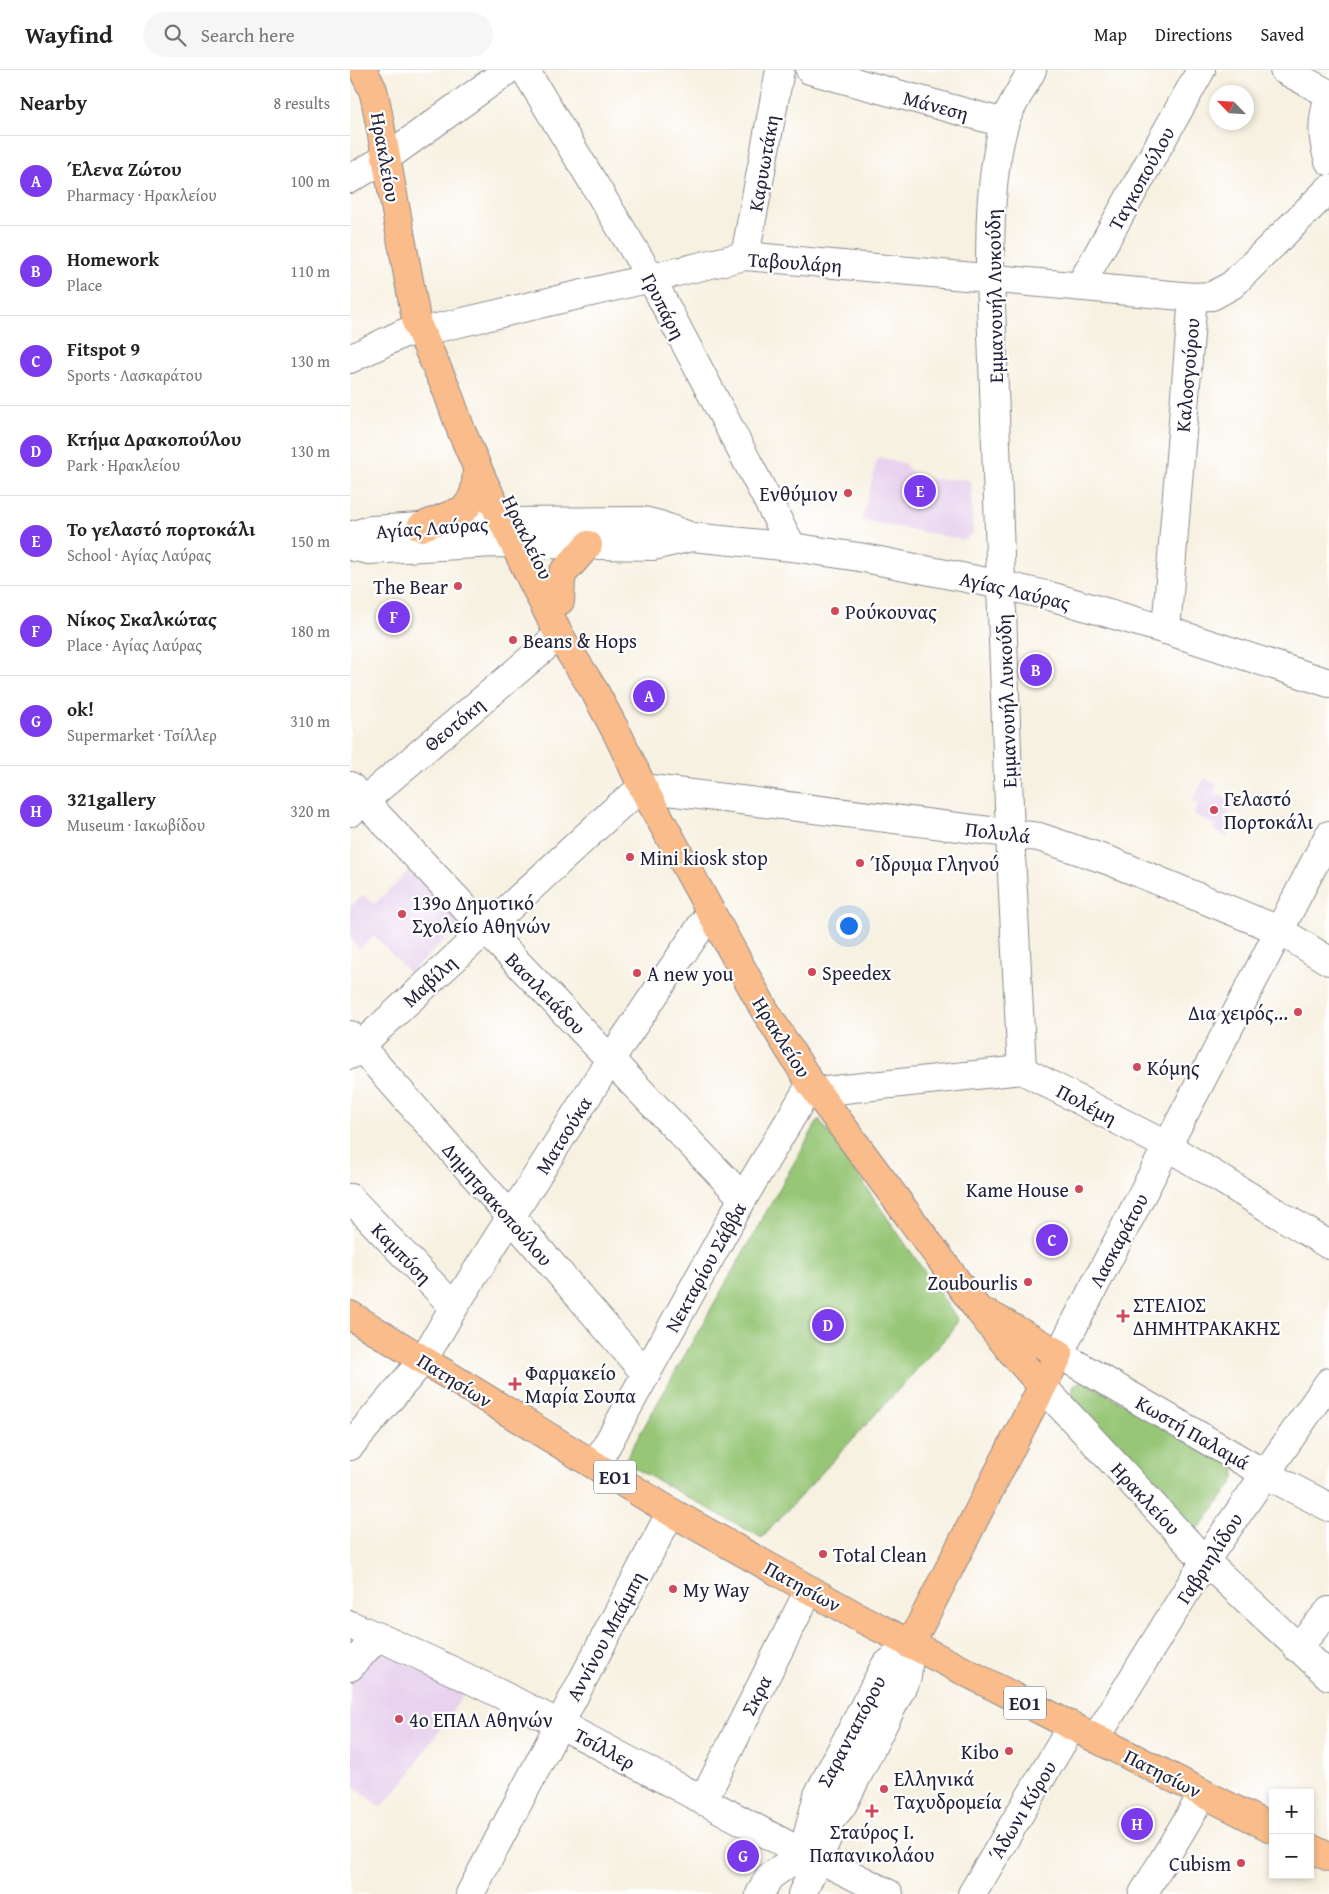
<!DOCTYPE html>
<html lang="en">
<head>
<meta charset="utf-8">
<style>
  body { margin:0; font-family:"Gentium Book Plus",serif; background:#f6f6f6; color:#222 }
  .controls { position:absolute; right:15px; bottom:15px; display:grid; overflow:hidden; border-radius:0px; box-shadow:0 2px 8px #0003 }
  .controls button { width:45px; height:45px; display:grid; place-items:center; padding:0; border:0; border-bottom:1px solid #e0e0e0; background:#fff; color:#222; font:25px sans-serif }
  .compass { position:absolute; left:859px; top:15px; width:45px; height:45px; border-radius:50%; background:#fff; box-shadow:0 2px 8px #0003; rotate:295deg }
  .you { position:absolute; left:498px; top:855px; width:18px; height:18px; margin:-12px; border:4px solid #fff; border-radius:50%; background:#1a73e8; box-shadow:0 0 0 8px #1a73e833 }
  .badge { display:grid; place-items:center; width:32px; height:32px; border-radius:50%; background:#7c3aed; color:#fff; font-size:16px; font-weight:700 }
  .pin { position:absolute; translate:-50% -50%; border:2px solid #fff; box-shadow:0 1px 5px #0006 }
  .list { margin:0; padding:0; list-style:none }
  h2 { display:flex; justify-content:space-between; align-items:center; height:65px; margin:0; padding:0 20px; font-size:21px }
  h2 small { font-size:16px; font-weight:400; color:#767676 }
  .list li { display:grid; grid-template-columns:32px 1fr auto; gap:15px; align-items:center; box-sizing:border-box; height:90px; padding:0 20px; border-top:1px solid #e0e0e0 }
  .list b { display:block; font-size:19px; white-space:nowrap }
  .list p { margin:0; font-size:16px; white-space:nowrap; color:#767676 }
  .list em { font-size:16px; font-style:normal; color:#767676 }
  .icon { flex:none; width:28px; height:28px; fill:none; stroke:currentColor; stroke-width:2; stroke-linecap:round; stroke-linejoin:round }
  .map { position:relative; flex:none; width:979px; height:1824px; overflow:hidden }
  header { display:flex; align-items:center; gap:30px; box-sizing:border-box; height:70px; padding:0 25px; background:#fff; border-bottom:1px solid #e0e0e0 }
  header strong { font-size:24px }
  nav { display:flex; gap:28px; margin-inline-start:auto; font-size:18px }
  .search { width:350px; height:45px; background:#f6f6f6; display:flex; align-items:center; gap:12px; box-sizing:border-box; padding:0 18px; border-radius:28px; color:#767676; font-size:19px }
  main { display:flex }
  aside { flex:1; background:#fff }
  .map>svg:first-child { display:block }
  .built { fill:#e8d2ee }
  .green { fill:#96c676; stroke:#5c7458 }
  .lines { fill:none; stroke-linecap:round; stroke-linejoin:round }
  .minor-casing { stroke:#8c8a8e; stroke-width:30 }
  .major-casing { stroke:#8c8a8e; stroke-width:30 }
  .minor { stroke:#fff; stroke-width:28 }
  .major { stroke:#f9bc8a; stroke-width:28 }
  .poi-dot { fill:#d1495b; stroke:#fff; stroke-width:2 }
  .labels { text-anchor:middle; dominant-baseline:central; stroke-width:4.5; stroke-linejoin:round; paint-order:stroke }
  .shield { fill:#fff; stroke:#646476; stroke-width:1 }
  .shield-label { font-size:19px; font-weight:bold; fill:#22223b }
  .street-label { font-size:20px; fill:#22223b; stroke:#fff }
  .poi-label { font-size:20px; fill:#22223b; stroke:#fff; text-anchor:start }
</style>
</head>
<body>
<header>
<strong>Wayfind</strong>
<div class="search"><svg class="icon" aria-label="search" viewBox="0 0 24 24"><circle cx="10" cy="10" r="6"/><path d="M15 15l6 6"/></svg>Search here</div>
<nav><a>Map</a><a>Directions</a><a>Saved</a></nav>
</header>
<main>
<aside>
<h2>Nearby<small>8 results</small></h2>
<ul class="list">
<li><span class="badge">A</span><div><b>Έλενα Ζώτου</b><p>Pharmacy · Ηρακλείου</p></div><em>100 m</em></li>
<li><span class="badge">B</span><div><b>Homework</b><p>Place</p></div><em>110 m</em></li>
<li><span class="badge">C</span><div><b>Fitspot 9</b><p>Sports · Λασκαράτου</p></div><em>130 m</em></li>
<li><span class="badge">D</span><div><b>Κτήμα Δρακοπούλου</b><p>Park · Ηρακλείου</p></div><em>130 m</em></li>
<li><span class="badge">E</span><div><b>Το γελαστό πορτοκάλι</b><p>School · Αγίας Λαύρας</p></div><em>150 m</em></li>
<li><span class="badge">F</span><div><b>Νίκος Σκαλκώτας</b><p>Place · Αγίας Λαύρας</p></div><em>180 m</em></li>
<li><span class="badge">G</span><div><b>ok!</b><p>Supermarket · Τσίλλερ</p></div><em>310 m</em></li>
<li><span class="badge">H</span><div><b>321gallery</b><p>Museum · Ιακωβίδου</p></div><em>320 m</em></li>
</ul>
</aside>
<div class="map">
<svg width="979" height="1824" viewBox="0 0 979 1824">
  <rect width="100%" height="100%" fill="#fff"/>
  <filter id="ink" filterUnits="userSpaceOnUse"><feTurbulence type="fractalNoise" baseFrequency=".02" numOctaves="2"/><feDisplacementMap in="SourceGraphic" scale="10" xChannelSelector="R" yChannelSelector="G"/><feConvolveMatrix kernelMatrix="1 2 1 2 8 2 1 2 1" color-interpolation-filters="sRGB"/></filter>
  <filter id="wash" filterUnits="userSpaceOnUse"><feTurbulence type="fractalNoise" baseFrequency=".0096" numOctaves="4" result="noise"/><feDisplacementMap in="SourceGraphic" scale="20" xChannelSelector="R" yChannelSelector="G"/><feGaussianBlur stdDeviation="1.12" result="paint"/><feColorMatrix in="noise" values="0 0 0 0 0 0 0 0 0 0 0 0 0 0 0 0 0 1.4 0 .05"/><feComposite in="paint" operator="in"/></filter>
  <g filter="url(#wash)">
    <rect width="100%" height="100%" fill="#f7f1e1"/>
    <g class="built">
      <path d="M528,387L553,393L569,408L621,410L623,463L615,470L512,450Z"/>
      <path d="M855,708L867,715L864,722L884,734L874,752L882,756L877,767L863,759L865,755L844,744L849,735L842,731Z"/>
      <path d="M59,801L65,807L68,805L112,853L59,903L25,866L10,879L0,868V836L13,825L24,834Z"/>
      <path d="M25,1579L115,1622L57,1708L31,1737L0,1713V1608Z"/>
    </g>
    <g class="green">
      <path d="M469,1049L608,1250L602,1261L412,1468L274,1392Z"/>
      <path d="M732,1310L885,1397V1407L882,1414L852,1455L846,1458L837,1454L724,1331C721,1321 722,1314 732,1310Z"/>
    </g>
  </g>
  <g filter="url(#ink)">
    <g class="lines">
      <defs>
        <g id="minor">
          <path d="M175,0L301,208L442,477"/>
          <path d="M460,0L654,53"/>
          <path d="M934,0L979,24"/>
          <path d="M979,25C972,50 971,66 979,91"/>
          <path d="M0,109L36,88L158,0"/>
          <path d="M395,186L430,0"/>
          <path d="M730,216L851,0"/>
          <path d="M0,289L54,263L70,262L395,186L843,227L862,226L882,215L979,119"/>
          <path d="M0,466L21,460L153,452L294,451L310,455L342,467L442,477L509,487L652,515L700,526L816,560L979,613"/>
          <path d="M0,476L19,480L144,473L304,476L342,467"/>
          <path d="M816,560L843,227"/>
          <path d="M0,716L135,859L393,1128"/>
          <path d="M1,742L209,565"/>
          <path d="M979,765L709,1284L915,1404L979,1437"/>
          <path d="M0,965L161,1147L296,1304"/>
          <path d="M0,985L269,736L293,718L689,767L760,791L929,860L979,891"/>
          <path d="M672,1000L660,764L640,208C640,158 640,104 654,55C658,39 674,16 682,0"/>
          <path d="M466,1022L672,1000L817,1076L979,1175"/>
          <path d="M0,1128L104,1237"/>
          <path d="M692,1316L855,1491L979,1606"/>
          <path d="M0,1376L73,1290L104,1237L260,990L360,843"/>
          <path d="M253,1382L393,1128L461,1014"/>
          <path d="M0,1555C156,1620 303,1705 453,1783"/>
          <path d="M947,1578L979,1541"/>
          <path d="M0,1597L27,1567"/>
          <path d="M746,1668L855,1491L979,1312"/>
          <path d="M353,1731L459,1520"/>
          <path d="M458,1776L492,1736L557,1607L560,1575"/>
          <path d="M468,1788L539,1824"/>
          <path d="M120,1824L321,1442"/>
          <path d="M410,1824L419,1807L453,1783L468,1725L535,1596L560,1575"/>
          <path d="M452,1824L478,1766"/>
          <path d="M622,1824L722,1656"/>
          <path d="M793,1824L853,1724"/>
        </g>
        <g id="major">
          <path d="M13,0L23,20L26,33L67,254L96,318L111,360L134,413L209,565L245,622L269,667L293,718L414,939L461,1014L626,1237L661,1281L692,1316"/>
          <path d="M71,457L113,440C126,428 126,415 127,398"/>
          <path d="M210,531L211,510L213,503L238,475"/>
          <path d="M0,1245L321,1442L510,1548L923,1759"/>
          <path d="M560,1575L709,1284L638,1244"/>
          <path d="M960,1778L979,1787"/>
        </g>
      </defs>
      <use href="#minor" class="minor-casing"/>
      <use href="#major" class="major-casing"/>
      <use href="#minor" class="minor"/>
      <use href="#major" class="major"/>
    </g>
  </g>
  <g class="poi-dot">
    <circle cx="498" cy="423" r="5"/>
    <circle cx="108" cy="516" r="5"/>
    <circle cx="485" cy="541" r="5"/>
    <circle cx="163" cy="570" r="5"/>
    <circle cx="864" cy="740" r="5"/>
    <circle cx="280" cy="787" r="5"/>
    <circle cx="510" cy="793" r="5"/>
    <circle cx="52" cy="844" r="5"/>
    <circle cx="462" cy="902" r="5"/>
    <circle cx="287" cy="903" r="5"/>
    <circle cx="948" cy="942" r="5"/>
    <circle cx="787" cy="997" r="5"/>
    <circle cx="729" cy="1119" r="5"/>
    <circle cx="678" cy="1212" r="5"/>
    <path d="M770.5 1238.5h5v5h5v5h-5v5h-5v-5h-5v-5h5z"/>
    <path d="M162.5 1306.5h5v5h5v5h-5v5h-5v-5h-5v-5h5z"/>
    <circle cx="473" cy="1484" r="5"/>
    <circle cx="323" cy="1519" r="5"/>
    <circle cx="49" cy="1649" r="5"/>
    <circle cx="659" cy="1681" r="5"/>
    <circle cx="534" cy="1719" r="5"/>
    <path d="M519.5 1733.5h5v5h5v5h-5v5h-5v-5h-5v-5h5z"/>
    <circle cx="891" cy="1793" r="5"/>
  </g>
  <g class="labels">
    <g class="shield">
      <rect x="244" y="1390.5" width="42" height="33" rx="4"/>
      <rect x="654" y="1616.5" width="42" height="33" rx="4"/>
    </g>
    <g class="shield-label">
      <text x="265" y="1407">ΕΟ1</text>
      <text x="675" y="1633">ΕΟ1</text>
    </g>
    <g class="street-label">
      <text transform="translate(586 35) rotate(15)">Μάνεση</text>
      <text transform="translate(36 87) rotate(80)">Ηρακλείου</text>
      <text transform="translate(413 93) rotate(-80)">Καρυωτάκη</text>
      <text transform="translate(791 108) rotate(-61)">Ταγκοπούλου</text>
      <text transform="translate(445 192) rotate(4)">Ταβουλάρη</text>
      <text transform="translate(644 226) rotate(-91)">Εμμανουήλ Λυκούδη</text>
      <text transform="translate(314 236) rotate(63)">Γρυπάρη</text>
      <text transform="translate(837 305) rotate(-85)">Καλοσγούρου</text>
      <text transform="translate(82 457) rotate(-4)">Αγίας Λαύρας</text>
      <text transform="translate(178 467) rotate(64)">Ηρακλείου</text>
      <text transform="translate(665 520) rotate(13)">Αγίας Λαύρας</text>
      <text transform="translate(656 631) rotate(-92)">Εμμανουήλ Λυκούδη</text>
      <text transform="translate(104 654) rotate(-40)">Θεοτόκη</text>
      <text transform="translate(648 762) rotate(7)">Πολυλά</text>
      <text transform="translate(79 911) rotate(-43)">Μαβίλη</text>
      <text transform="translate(196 923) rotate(46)">Βασιλειάδου</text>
      <text transform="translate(432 967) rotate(58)">Ηρακλείου</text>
      <text transform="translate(737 1034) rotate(28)">Πολέμη</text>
      <text transform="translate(213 1065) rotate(-58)">Ματσούκα</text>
      <text transform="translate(148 1134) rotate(49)">Δημητρακοπούλου</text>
      <text transform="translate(768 1170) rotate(-62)">Λασκαράτου</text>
      <text transform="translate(52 1183) rotate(46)">Καμπύση</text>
      <text transform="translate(355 1197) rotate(-61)">Νεκταρίου Σάββα</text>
      <text transform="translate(105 1310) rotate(32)">Πατησίων</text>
      <text transform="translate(843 1362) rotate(30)">Κωστή Παλαμά</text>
      <text transform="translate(796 1428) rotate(47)">Ηρακλείου</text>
      <text transform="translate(859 1488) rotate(-57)">Γαβριηλίδου</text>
      <text transform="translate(453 1516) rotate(29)">Πατησίων</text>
      <text transform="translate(255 1566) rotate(-62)">Αννίνου Μπάμπη</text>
      <text transform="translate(406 1625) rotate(-63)">Σκρα</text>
      <text transform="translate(501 1661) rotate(-62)">Σαρανταπόρου</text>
      <text transform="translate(255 1678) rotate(28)">Τσίλλερ</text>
      <text transform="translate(813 1703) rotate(27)">Πατησίων</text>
      <text transform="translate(672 1740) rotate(-59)">Άδωνι Κύρου</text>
    </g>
    <g class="poi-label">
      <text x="488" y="423" text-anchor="end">Ενθύμιον</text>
      <text x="98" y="516" text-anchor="end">The Bear</text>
      <text x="495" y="541">Ρούκουνας</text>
      <text x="173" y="570">Beans &amp; Hops</text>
      <text x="874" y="728">Γελαστό<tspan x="874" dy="23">Πορτοκάλι</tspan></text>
      <text x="290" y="787">Mini kiosk stop</text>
      <text x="520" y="793">Ίδρυμα Γληνού</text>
      <text x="62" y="832">139ο Δημοτικό<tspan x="62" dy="23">Σχολείο Αθηνών</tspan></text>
      <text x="472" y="902">Speedex</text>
      <text x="297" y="903">A new you</text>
      <text x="938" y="942" text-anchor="end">Δια χειρός...</text>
      <text x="797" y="997">Κόμης</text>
      <text x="719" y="1119" text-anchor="end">Kame House</text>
      <text x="668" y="1212" text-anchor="end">Zoubourlis</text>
      <text x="783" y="1234">ΣΤΕΛΙΟΣ<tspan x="783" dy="23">ΔΗΜΗΤΡΑΚΑΚΗΣ</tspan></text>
      <text x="175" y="1302">Φαρμακείο<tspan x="175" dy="23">Μαρία Σουπα</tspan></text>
      <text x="483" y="1484">Total Clean</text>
      <text x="333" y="1519">My Way</text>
      <text x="59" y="1649">4ο ΕΠΑΛ Αθηνών</text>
      <text x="649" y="1681" text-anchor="end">Kibo</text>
      <text x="544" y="1708">Ελληνικά<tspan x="544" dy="23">Ταχυδρομεία</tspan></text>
      <text x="522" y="1761" text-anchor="middle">Σταύρος Ι.<tspan x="522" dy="23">Παπανικολάου</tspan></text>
      <text x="881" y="1793" text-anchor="end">Cubism</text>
    </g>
  </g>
</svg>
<div class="controls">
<button>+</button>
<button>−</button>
</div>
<svg class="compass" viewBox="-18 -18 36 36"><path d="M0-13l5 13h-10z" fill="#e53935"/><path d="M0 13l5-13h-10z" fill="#767676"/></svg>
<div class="you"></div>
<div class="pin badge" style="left:299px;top:626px">A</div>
<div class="pin badge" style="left:686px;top:600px">B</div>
<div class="pin badge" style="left:702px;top:1170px">C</div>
<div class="pin badge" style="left:478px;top:1255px">D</div>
<div class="pin badge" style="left:570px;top:421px">E</div>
<div class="pin badge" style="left:44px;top:547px">F</div>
<div class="pin badge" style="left:393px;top:1786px">G</div>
<div class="pin badge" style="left:787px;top:1754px">H</div>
</div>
</main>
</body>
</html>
